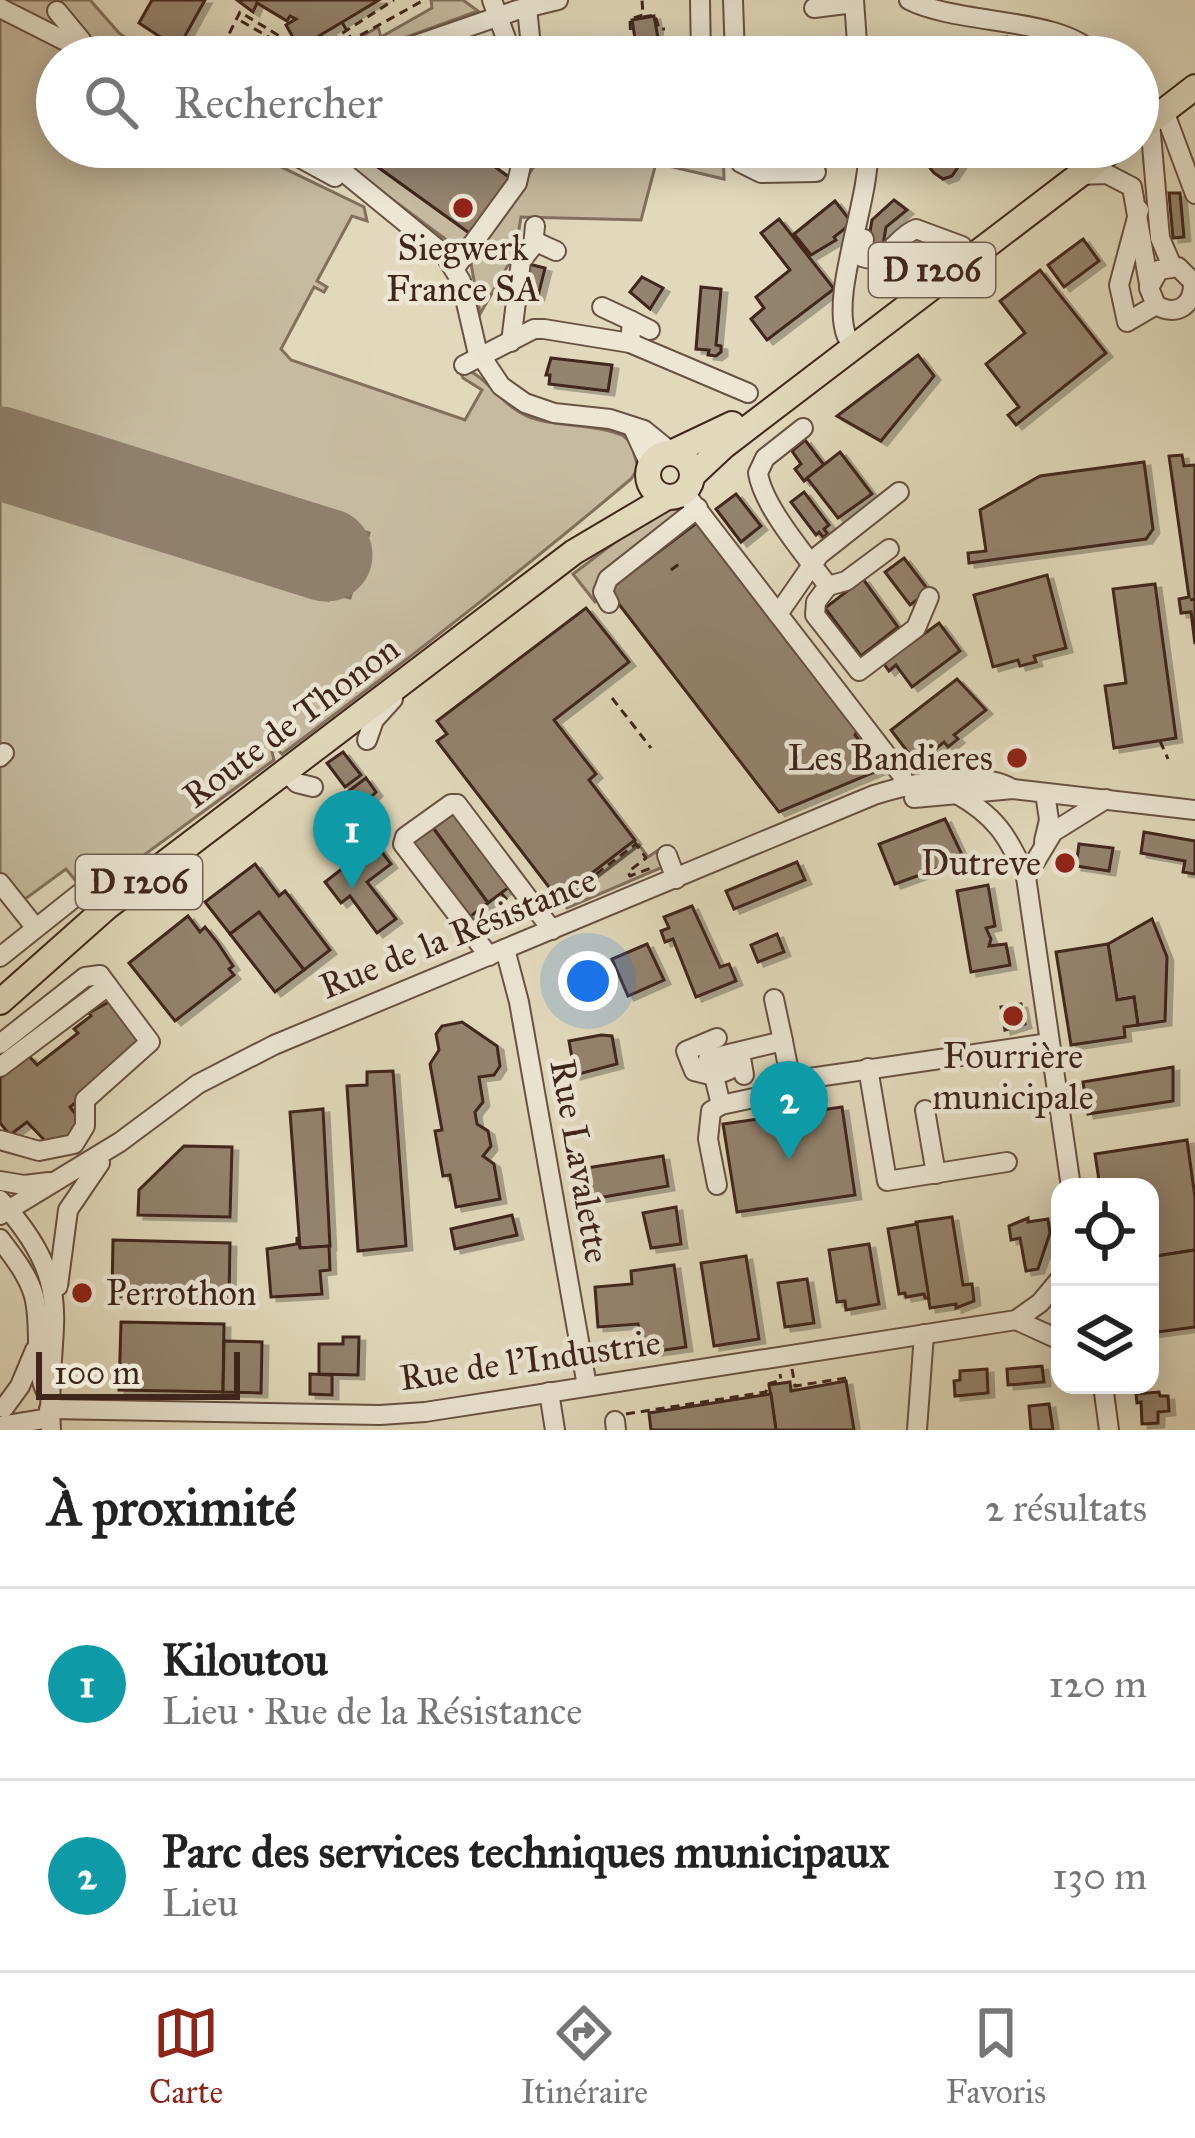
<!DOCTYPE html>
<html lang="fr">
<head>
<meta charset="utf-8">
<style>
  body { margin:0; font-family:"IM FELL Great Primer",serif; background:#f2f2f2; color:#222 }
  .controls { position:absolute; right:36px; bottom:36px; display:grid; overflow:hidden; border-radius:24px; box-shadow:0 6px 30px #0003 }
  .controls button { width:108px; height:108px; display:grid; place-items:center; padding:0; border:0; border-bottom:3px solid #e0e0e0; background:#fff; color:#222; font:60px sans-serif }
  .scale { position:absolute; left:36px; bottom:30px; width:204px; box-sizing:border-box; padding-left:12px; border:6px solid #3f251a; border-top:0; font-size:33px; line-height:42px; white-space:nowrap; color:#3f251a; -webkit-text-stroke:9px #ece6d3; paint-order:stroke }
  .you { position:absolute; left:588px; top:981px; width:42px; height:42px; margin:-30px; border:9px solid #fff; border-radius:50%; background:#1a73e8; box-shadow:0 0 0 18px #1a73e833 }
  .badge { display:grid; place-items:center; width:78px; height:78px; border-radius:50%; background:#8f2418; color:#fff; font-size:39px; font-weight:700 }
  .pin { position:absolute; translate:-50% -99px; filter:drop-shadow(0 3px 6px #0008) }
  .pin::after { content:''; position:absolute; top:63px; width:42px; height:36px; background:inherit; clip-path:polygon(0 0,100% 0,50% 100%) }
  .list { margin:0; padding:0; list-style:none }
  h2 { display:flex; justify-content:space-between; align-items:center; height:156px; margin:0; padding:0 48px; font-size:51px }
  h2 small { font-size:39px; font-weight:400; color:#767676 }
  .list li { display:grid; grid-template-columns:78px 1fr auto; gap:36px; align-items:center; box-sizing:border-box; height:192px; padding:0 48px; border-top:3px solid #e0e0e0 }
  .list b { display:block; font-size:45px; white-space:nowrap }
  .list p { margin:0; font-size:39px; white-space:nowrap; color:#767676 }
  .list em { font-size:39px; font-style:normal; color:#767676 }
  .icon { flex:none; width:66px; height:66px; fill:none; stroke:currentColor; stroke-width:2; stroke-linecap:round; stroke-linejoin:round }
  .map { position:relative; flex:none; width:1195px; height:1430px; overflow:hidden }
  .search { position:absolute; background:#fff; box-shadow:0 6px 30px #0003; left:36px; right:36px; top:36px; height:132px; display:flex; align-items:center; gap:30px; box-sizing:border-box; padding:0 42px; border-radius:66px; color:#767676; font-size:45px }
  .sheet { height:540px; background:#fff }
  nav { display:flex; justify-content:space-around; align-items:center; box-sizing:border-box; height:168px; border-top:3px solid #e0e0e0; background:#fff; font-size:33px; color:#767676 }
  nav a { display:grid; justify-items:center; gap:6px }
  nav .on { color:#8f2418 }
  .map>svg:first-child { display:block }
  .green { fill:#c6baa0; stroke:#82705d; stroke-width:3 }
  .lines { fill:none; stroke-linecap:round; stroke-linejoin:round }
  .taxiway { stroke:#907f6b; stroke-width:36 }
  .runway { stroke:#907f6b; stroke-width:93 }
  .building { fill:#94836e; stroke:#3f251a; stroke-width:3; filter:url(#shadow) }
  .minor-casing { stroke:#685242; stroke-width:22 }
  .major-casing { stroke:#3f251a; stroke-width:28 }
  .path { stroke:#3f251a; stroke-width:3; stroke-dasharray:9 6; stroke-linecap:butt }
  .minor { stroke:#ece6d3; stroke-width:18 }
  .major { stroke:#e2d9bc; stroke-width:24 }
  .poi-dot { fill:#8f2418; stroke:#ece6d3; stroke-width:4.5 }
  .labels { text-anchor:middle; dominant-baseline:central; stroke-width:9; stroke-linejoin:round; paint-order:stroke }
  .shield { fill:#ece6d3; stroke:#735f52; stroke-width:3 }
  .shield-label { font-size:33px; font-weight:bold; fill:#3f251a }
  .poi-label { font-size:36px; fill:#3f251a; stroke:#ece6d3 }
  .street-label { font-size:36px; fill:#3f251a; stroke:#ece6d3 }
</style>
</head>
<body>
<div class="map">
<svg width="1195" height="1430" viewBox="0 0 1195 1430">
  <defs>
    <filter id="shadow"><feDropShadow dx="6" dy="4" stdDeviation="0" flood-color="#0004"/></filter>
  </defs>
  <rect width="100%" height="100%" fill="#e2d9bc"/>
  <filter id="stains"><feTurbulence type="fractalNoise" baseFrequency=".00167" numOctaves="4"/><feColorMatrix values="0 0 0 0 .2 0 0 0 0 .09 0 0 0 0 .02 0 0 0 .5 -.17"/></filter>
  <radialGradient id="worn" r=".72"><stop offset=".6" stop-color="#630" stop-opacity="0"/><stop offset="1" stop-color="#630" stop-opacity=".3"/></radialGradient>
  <g class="green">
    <path d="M0,0H90L119,33L152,57H57V147H240L364,207L367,221L352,216L317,281L327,287L324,292L314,287L281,349L291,360L465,420L482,390L463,378L461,373L467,370C488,378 501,405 527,416C557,428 592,423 622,435L631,442L638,468L631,479C517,575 401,665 282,754L277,749L272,752L274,760L103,885L80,886L66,869L21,902L0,875V493L257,578L261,572L289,589L328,600L331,593L350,598L369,533L354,528L355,523L0,410Z"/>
    <path d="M431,0H463L478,11L352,57H327L378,27L381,37L432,8Z"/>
    <path d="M322,147H350L472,235L460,250Z"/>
    <path d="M548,147H723L724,179L656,163L641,220L521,217L515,253L480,314L470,258Z"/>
    <path d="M670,509L682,510L698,522L595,602L573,574L643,521Z"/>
    <path d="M639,845L648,857L657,851L663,867L567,908L563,903Z"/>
  </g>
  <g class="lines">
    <path class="taxiway" d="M0,455H8"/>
    <path class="runway" d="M0,453L326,555"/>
  </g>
  <g class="building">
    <path d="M152,0H205L180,45L173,41L171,44L139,23Z"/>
    <path d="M237,0H379L299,48L286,25L296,19L290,16L287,21L257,3L253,12Z"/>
    <path d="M654,16L658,38L654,40L655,56L695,57H638L632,20Z"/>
    <path d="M1007,37L1008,48L973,52L971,39Z"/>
    <path d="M350,147H468L513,180L472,235Z"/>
    <path d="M927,147H959L960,164L952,176L943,179L934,173L930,168Z"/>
    <path d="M1169,193H1180L1184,237L1173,238Z"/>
    <path d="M894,200L907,210L886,227L881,257L866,255L872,220Z"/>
    <path d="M835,201L852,223L834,237L836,240L811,255L794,234Z"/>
    <path d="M779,219L834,289L767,340L751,319L764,308L756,297L790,270L761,233Z"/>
    <path d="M1083,239L1099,261L1064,287L1048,265Z"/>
    <path d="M525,263L545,268L538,296L518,292Z"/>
    <path d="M1040,270L1106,353L1016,425L1008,415L1019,407L986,364L1025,333L1000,301Z"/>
    <path d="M642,277L663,288L650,309L630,292Z"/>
    <path d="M701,287L721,289L716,345L721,346V352L716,356L708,355L709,350L696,349Z"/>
    <path d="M918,355L934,376L881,441L837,416Z"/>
    <path d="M551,358L612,365L608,391L549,384L550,375H546Z"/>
    <path d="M805,440L824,465L804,481L795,469L801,464L792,451Z"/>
    <path d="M840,452L872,494L838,518L807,478Z"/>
    <path d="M1182,455L1184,466L1195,465V644L1191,612L1181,613L1179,599L1189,597L1169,456Z"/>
    <path d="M1144,462L1153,529L1146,539L969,563L968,553L986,551L980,510L1040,476Z"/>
    <path d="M804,492L829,525L824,529L828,534L823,537L819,532L816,535L791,502Z"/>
    <path d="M736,494L761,526L741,542L716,509Z"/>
    <path d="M698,522L796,653L799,651L825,684L822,686L827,693L833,694L859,728L855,735L882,769L779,812L608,590Z"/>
    <path d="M904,558L929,591L910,605L885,572Z"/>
    <path d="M1047,575L1066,648L1034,656L1036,662L1020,666L1018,660L993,667L974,595Z"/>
    <path d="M863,579L898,627L861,656L825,608Z"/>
    <path d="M1155,584L1176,738L1114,748L1105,686L1126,683L1113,589Z"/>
    <path d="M586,608L629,662L554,720L596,774L589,780L635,840L558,899L437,741L447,734L437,721Z"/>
    <path d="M939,623L960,651L912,687L896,665L889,671L884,664L908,641L910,644Z"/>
    <path d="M957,679L986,710L954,735L958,739L948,747L944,742L917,764L891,730Z"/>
    <path d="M343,752L361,775L345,787L327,763Z"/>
    <path d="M366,778L376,792L351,817L337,800Z"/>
    <path d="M454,808L513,884L488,903L431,825Z"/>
    <path d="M945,819L964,859L895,884L879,844Z"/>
    <path d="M431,825L488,903L467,919L409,842Z"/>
    <path d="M1144,832L1195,841V874L1183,872L1185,861L1141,853Z"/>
    <path d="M375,843L391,864L367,882L396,919L377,933L350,896L341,903L325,882Z"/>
    <path d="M1079,844L1113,848L1109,871L1076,866Z"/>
    <path d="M797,862L805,880L734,909L726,891Z"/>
    <path d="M255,864L279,896L285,891L330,950L304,970L259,912L230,934L205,902Z"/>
    <path d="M988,885L995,926L986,928L991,939L989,946L1006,944L1010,965L971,972L957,891Z"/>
    <path d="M692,906L720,967L729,964L736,981L696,997L673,939L665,942L661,931L669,928L664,917Z"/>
    <path d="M259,912L304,970L275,992L230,934Z"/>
    <path d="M188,916L200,932L205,927L217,942L233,966L229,969L234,975L175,1021L129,963Z"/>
    <path d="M1152,919L1167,957L1165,1021L1138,1025L1134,997L1117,1000L1108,944Z"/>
    <path d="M777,934L784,952L758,962L751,945Z"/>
    <path d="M647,944L664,980L628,996L612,959Z"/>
    <path d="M1108,944L1117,1000L1134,997L1138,1025L1124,1027L1125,1037L1071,1045L1056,952Z"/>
    <path d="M114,999L148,1044L70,1107L84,1125L53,1149L27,1122L10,1135L0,1123V1078L29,1056L37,1065L78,1033L74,1029L91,1016L89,1013Z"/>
    <path d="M1021,1004L1025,1024L1005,1030L1001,1007Z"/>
    <path d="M462,1022L497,1046L500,1066L494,1075L479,1077L483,1102L475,1112L477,1124L488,1131L491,1146L483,1156L494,1164L500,1199L456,1207L450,1175L443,1176L435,1131L442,1130L430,1064L439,1050L436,1034L442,1026Z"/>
    <path d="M601,1035L612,1036L617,1064L575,1075L569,1041Z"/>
    <path d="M1173,1067V1101L1088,1114L1083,1082Z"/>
    <path d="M393,1071L406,1246L358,1251L347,1086L367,1085V1072Z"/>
    <path d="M842,1107L855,1195L737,1212L723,1124Z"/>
    <path d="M323,1109L330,1246L300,1248L290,1112Z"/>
    <path d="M1187,1140L1195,1197V1250L1150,1257V1187H1100L1095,1154Z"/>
    <path d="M184,1146L232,1147L230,1217L138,1215L139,1190Z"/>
    <path d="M663,1156L668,1186L586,1200L580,1169Z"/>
    <path d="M676,1207L681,1244L651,1248L643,1213Z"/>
    <path d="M512,1215L517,1235L455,1249L451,1229Z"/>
    <path d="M952,1217L963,1285L972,1284L974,1301L956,1308V1304L930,1308L916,1222Z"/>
    <path d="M1028,1218V1222L1048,1219L1050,1233L1038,1269L1026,1271L1020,1238L1011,1240L1009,1226Z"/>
    <path d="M917,1224L929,1298H925L924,1294L906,1297L905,1293L899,1294L888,1229Z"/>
    <path d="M297,1237L300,1248L329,1246L330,1270L320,1271L322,1294L271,1297L267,1249L297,1244Z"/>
    <path d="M113,1240L230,1243L229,1298L152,1297L151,1300H145L146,1297L112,1296Z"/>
    <path d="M869,1244L879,1304L846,1310L845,1301L837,1302L829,1250Z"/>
    <path d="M1195,1250V1327L1150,1333V1257Z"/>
    <path d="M746,1256L759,1339L714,1346L701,1263Z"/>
    <path d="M674,1265L686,1347L643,1353L638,1324L598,1327L595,1287L632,1284L631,1271Z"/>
    <path d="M807,1279L814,1323L785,1327L778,1283Z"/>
    <path d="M121,1322L224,1324L223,1392L119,1390Z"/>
    <path d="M343,1337H359L358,1375L319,1374V1344H343Z"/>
    <path d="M224,1341L262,1342L261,1393L223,1392Z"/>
    <path d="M1042,1366L1044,1382L1008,1385L1007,1369Z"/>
    <path d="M987,1369L988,1393L955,1396L954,1381L960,1380V1371Z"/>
    <path d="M310,1374L332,1375V1395L310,1394Z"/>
    <path d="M846,1381L854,1430H776L769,1385L790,1382L791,1391Z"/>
    <path d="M1159,1392L1160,1396H1168L1169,1411L1158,1412V1423L1142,1424L1141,1402L1137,1403L1136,1394Z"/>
    <path d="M771,1394L776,1430H651L649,1413Z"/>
    <path d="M1049,1404L1053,1430H1031L1029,1406Z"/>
  </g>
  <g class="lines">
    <defs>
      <g id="minor">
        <path d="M492,0L508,44L515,53L611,54V57"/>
        <path d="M700,0L701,57"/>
        <path d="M733,0L735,57"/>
        <path d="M854,0L858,57"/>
        <path d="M909,0C960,26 1064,16 1097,57"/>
        <path d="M0,8L97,57"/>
        <path d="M814,8L854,3"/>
        <path d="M57,11L81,40L84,50"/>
        <path d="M381,57L517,10L558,0"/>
        <path d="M525,57L530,37L527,8"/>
        <path d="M1164,111L1195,194"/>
        <path d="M1150,122L1160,238L1172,266"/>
        <path d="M280,147L335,177"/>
        <path d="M313,147L445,255L461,281L477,350L501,386L525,403L554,413L610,419L644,430L671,452"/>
        <path d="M738,147L741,163L761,173L816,172"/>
        <path d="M1078,175L1107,174L1132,187L1149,284"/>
        <path d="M1139,210L1119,285L1127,322L1156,305C1176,317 1194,306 1193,282L1178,267L1159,270L1149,288L1156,305"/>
        <path d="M864,239L862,257C887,266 895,237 916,229L962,246"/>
        <path d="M534,241L556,251"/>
        <path d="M455,268L517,183L525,147"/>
        <path d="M602,307L632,321"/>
        <path d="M847,337C829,295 871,199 868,147"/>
        <path d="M511,342L521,261L533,246L535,226"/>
        <path d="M630,343L632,321L650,330"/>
        <path d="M464,365L534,329H544L630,343L748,393"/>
        <path d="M633,428L650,465"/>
        <path d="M803,428L765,458L758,473C763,507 807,557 828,586L846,581L889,549"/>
        <path d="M684,492L902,775L904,787"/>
        <path d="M828,586L816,602L815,615L859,671L916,628L929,597"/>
        <path d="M609,603L603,592L608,579L698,508"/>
        <path d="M778,614L819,555L899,492"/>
        <path d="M367,740L374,720L393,699"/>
        <path d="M0,757L4,753"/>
        <path d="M286,772L297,783L313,787"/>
        <path d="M955,793C996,816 1008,836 1026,877L1071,1187"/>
        <path d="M914,798L1013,789L1195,810"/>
        <path d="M1044,841L1049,820L1045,793"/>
        <path d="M667,855L676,879"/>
        <path d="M1026,877L1053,832L1106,799"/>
        <path d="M0,883L35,927"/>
        <path d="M505,949L519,1002L587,1386"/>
        <path d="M489,956L403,844L405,837L451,804H457L552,930"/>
        <path d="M0,957L79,894L107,907"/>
        <path d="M774,999L783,1041"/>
        <path d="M0,1044L85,977L100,975L108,986"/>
        <path d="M708,1059L783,1041L789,1072"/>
        <path d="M0,1067L108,986L150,1042L85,1100V1126L74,1144L39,1151L0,1140"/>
        <path d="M868,1068L887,1181L1007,1162"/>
        <path d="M714,1076L694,1071L686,1051L717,1038"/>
        <path d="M721,1105L714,1076L729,1070L740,1052L744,1075"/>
        <path d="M925,1110L936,1174"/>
        <path d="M0,1181L24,1185L49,1182"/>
        <path d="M717,1185L708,1139L711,1111L721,1105L763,1096L810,1078L1049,1043"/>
        <path d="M0,1200C83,1291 44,1325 51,1430"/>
        <path d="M0,1215L120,1142L198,1084L274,1045L874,795C913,783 976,768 1013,789"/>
        <path d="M0,1239C13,1256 28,1275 34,1296C42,1327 33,1360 45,1390"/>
        <path d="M58,1286L68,1210L100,1163"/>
        <path d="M1016,1320L1060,1340"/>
        <path d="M1103,1385L1109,1430"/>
        <path d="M549,1392L555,1430"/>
        <path d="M4,1408L20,1386L35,1350"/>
        <path d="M49,1409L380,1415L425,1412L1016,1320L1040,1303L1060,1279"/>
        <path d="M615,1421L616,1430"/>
        <path d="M0,1426L50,1418"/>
        <path d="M917,1430L924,1334"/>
      </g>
      <g id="major">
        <path d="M1138,131L1195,87"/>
        <path d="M673,452L732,424"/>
        <circle cx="670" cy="475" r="22"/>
        <path d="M693,475L724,446L1116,147"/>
        <path d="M0,1002L107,907L574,552L667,497"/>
      </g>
    </defs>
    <use href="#minor" class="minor-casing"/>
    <use href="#major" class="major-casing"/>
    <g class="path">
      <path d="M643,17L655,15L659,29H665"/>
      <path d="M241,21L279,43L292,38L299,49L313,52L394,0"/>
      <path d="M342,22L352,40L424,0"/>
      <path d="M631,45L630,19L643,15L642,0"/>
      <path d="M478,48L479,51"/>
      <path d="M262,57L227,38L240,12L286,40"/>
      <path d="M708,160L709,147"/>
      <path d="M671,570L683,561"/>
      <path d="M1190,600L1195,599"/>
      <path d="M612,698L651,748"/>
      <path d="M1160,741L1168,759"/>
      <path d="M634,841L646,858L628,872L630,876L654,867"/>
      <path d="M501,893L510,903"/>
      <path d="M561,896L563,899L636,844"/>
      <path d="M478,911L496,921"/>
      <path d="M792,1369L795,1386L846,1378"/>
      <path d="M626,1414L766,1392L768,1384L781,1380L780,1374"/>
    </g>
    <use href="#minor" class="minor"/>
    <use href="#major" class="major"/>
  </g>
  <g class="poi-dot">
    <circle cx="463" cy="208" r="12"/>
    <circle cx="1017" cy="758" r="12"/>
    <circle cx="1065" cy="863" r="12"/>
    <circle cx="1013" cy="1016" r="12"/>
    <circle cx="82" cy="1293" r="12"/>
  </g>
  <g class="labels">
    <g class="shield">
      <rect x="869" y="243" width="126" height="54" rx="9"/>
      <rect x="76" y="855" width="126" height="54" rx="9"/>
    </g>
    <g class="shield-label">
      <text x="932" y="270">D 1206</text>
      <text x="139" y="882">D 1206</text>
    </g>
    <g class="poi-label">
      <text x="463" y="248">Siegwerk<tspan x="463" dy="41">France SA</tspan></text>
      <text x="993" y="758" text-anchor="end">Les Bandieres</text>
      <text x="1041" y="863" text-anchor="end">Dutreve</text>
      <text x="1013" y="1056">Fourrière<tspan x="1013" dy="41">municipale</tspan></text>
      <text x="106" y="1293" text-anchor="start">Perrothon</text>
    </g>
    <g class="street-label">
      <text transform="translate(291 722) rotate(-37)">Route de Thonon</text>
      <text transform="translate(458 933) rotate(-22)">Rue de la Résistance</text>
      <text transform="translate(580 1161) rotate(80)">Rue Lavalette</text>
      <text transform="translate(530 1360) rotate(-8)">Rue de l'Industrie</text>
    </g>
  </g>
  <rect width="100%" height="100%" filter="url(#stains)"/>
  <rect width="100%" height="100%" fill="url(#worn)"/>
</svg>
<div class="controls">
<button><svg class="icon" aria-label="locate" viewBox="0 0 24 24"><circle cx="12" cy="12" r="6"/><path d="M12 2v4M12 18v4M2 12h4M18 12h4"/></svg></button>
<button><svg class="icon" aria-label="layers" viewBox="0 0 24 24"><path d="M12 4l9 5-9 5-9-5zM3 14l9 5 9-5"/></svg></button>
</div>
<div class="scale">100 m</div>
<div class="you"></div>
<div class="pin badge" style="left:352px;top:889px;background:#0f9aa8">1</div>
<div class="pin badge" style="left:789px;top:1160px;background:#0f9aa8">2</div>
<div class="search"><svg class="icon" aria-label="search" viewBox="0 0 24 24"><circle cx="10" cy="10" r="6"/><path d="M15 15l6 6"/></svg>Rechercher</div>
</div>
<section class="sheet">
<h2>À proximité<small>2 résultats</small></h2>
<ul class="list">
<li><span class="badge" style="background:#0f9aa8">1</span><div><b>Kiloutou</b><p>Lieu · Rue de la Résistance</p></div><em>120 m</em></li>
<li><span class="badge" style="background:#0f9aa8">2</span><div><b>Parc des services techniques municipaux</b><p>Lieu</p></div><em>130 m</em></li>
</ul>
</section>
<nav>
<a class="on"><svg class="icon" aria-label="map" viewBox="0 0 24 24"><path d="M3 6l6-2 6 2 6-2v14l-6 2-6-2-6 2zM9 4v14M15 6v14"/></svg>Carte</a>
<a><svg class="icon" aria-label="directions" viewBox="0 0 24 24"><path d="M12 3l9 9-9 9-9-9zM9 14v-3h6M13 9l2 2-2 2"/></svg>Itinéraire</a>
<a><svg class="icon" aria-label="saved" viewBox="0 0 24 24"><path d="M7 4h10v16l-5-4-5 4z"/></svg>Favoris</a>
</nav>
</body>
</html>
